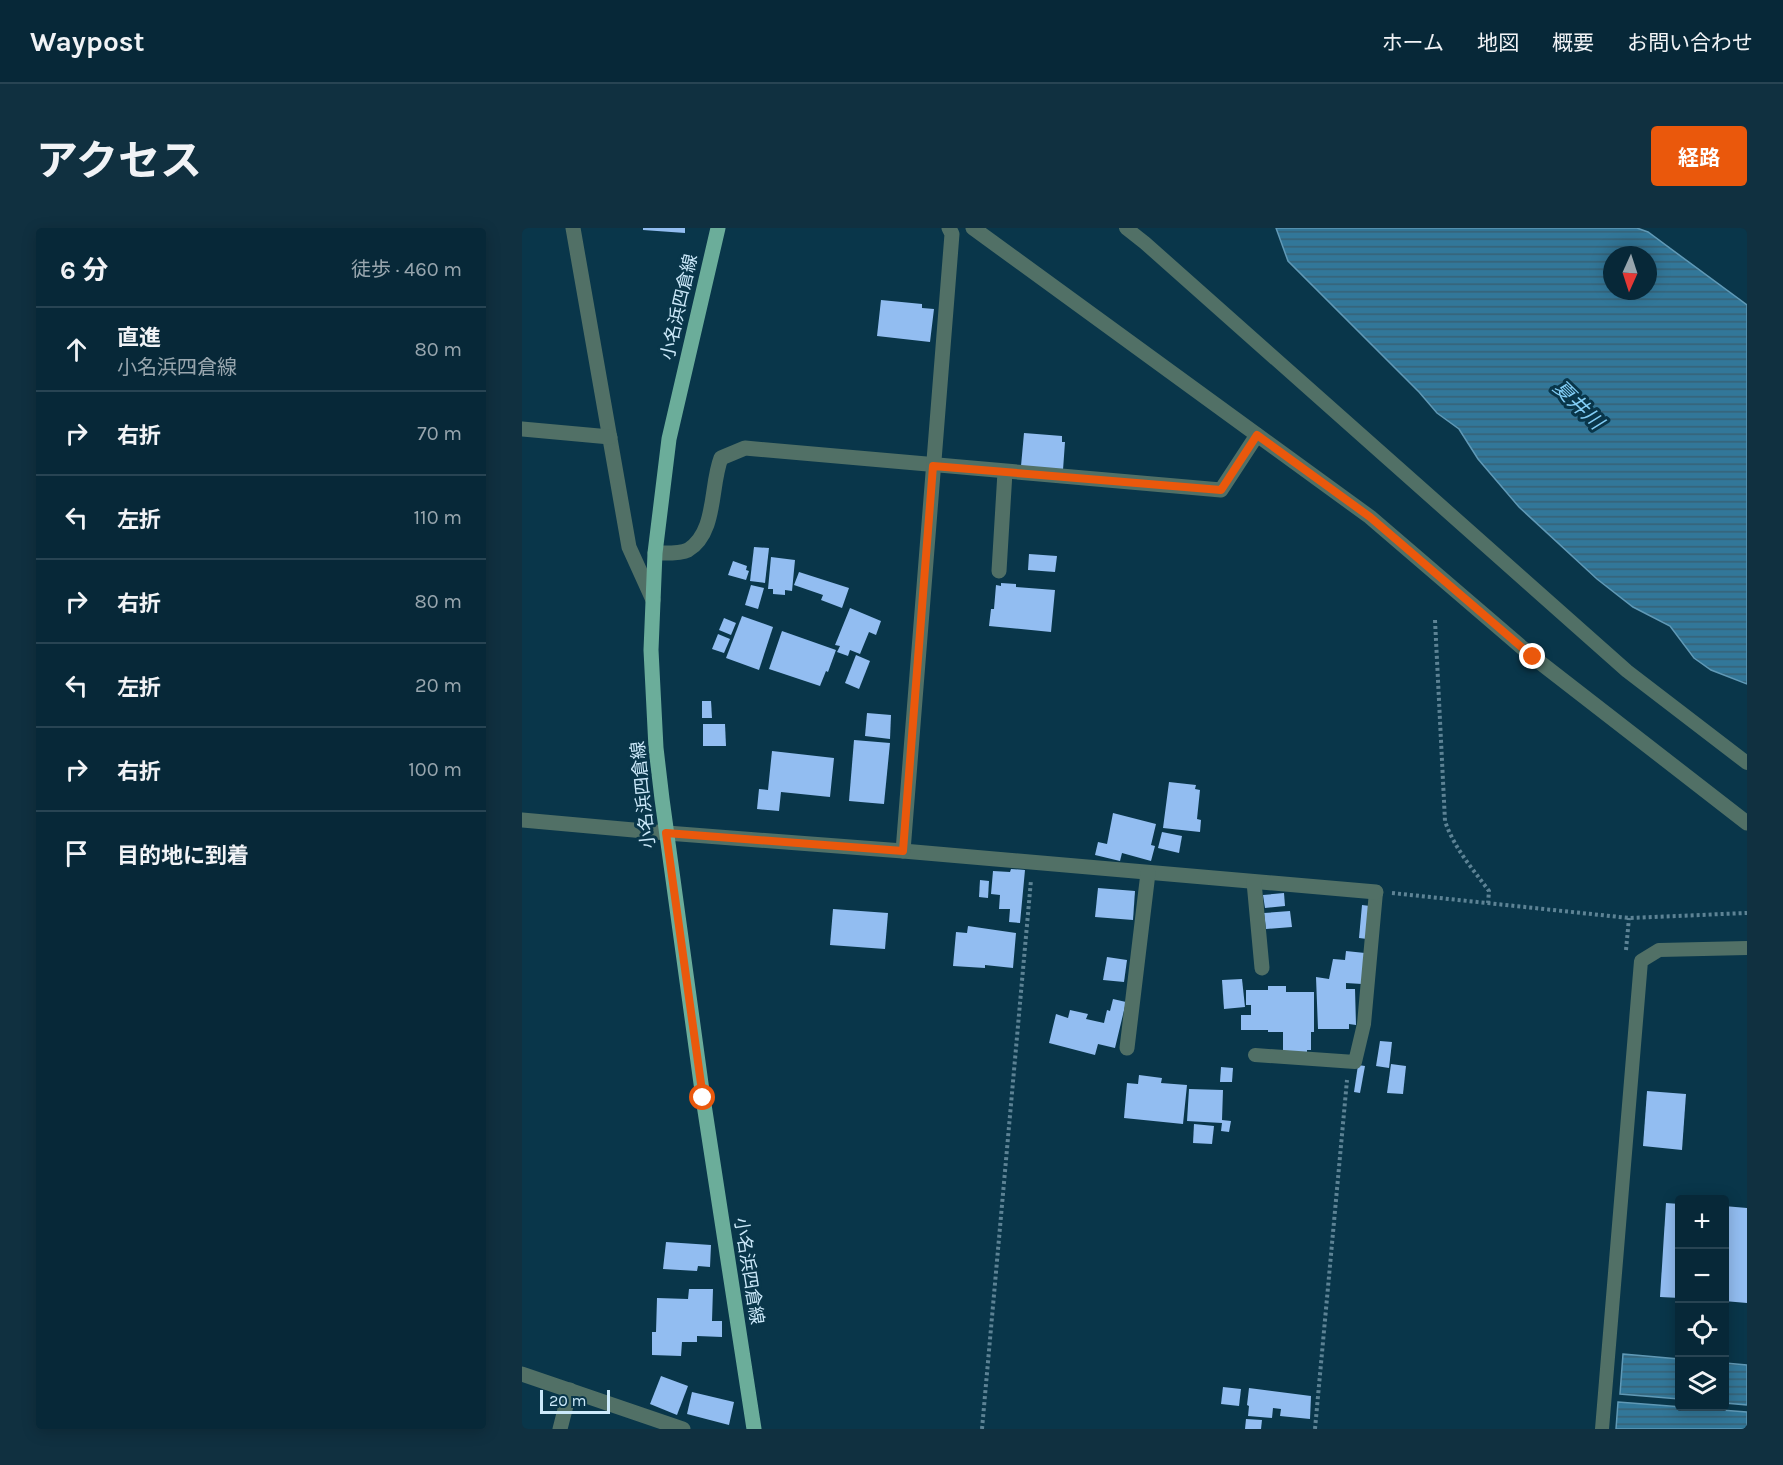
<!DOCTYPE html>
<html lang="ja">
<head>
<meta charset="utf-8">
<style>
  body { margin:0; font-family:Karla,"Noto Sans JP",sans-serif; background:#103040; color:#f1f3f6 }
  .controls { position:absolute; right:18px; bottom:18px; display:grid; overflow:hidden; border-radius:6px; box-shadow:0 3px 15px #0003 }
  .controls button { width:54px; height:54px; display:grid; place-items:center; padding:0; border:0; border-bottom:2px solid #284453; background:#072838; color:#f1f3f6; font:30px sans-serif }
  .compass { position:absolute; left:1081px; top:18px; width:54px; height:54px; border-radius:50%; background:#072838; box-shadow:0 3px 15px #0003; rotate:183deg }
  .scale { position:absolute; left:18px; bottom:15px; width:70px; box-sizing:border-box; padding-left:6px; border:3px solid #cce9fa; border-top:0; font-size:16px; line-height:21px; white-space:nowrap; color:#cce9fa; -webkit-text-stroke:4px #09364a; paint-order:stroke }
  .stop { position:absolute; width:18px; height:18px; margin:-14px; border:4px solid #ea580c; border-radius:50%; background:#fff }
  .stop.end { background:#ea580c; border-color:#fff; box-shadow:0 2px 6px #0008 }
  .list { margin:0; padding:0; list-style:none }
  h2 { display:flex; justify-content:space-between; align-items:center; height:78px; margin:0; padding:0 24px; font-size:26px }
  h2 small { font-size:20px; font-weight:400; color:#98a6ae }
  .list li { display:grid; grid-template-columns:39px 1fr auto; gap:18px; align-items:center; box-sizing:border-box; height:84px; padding:0 24px; border-top:2px solid #284453 }
  .list b { display:block; font-size:22px; white-space:nowrap }
  .list p { margin:0; font-size:20px; white-space:nowrap; color:#98a6ae }
  .list em { font-size:20px; font-style:normal; color:#98a6ae }
  .icon { flex:none; width:33px; height:33px; fill:none; stroke:currentColor; stroke-width:2; stroke-linecap:round; stroke-linejoin:round }
  .map { position:relative; flex:none; width:1225px; height:1201px; overflow:hidden; border-radius:6px }
  header { display:flex; align-items:center; gap:36px; box-sizing:border-box; height:84px; padding:0 30px; background:#072838; border-bottom:2px solid #284453 }
  header strong { font-size:28px }
  nav { display:flex; gap:33px; margin-inline-start:auto; font-size:21px }
  .intro { display:flex; align-items:center; justify-content:space-between; box-sizing:border-box; height:144px; padding:0 36px }
  h1 { margin:0; font-size:42px }
  .button { padding:15px 27px; border-radius:6px; background:#ea580c; color:#fff; font-size:21px; font-weight:700 }
  main { display:flex; gap:36px; padding:0 36px }
  aside { flex:1; background:#072838; border-radius:6px; box-shadow:0 3px 15px #0003 }
  .map>svg:first-child { display:block }
  .water { fill:url(#water-rules); stroke:#6099b6; stroke-width:1.5; fill-rule:evenodd }
  .building { fill:#92bdf1 }
  .lines { fill:none; stroke-linecap:round; stroke-linejoin:round }
  .path { stroke:#5d8395; stroke-width:4; stroke-dasharray:3 3; stroke-linecap:butt }
  .service { stroke:#517066; stroke-width:14 }
  .minor { stroke:#517066; stroke-width:15 }
  .tertiary { stroke:#517066; stroke-width:15 }
  .primary { stroke:#6bad9a; stroke-width:15 }
  .route { stroke:#ea580c; stroke-width:8 }
  .labels { text-anchor:middle; dominant-baseline:central; stroke-width:6; stroke-linejoin:round; paint-order:stroke }
  .street-label { font-size:18px; fill:#cce9fa; stroke:#09364a }
  .water-label { font-size:20px; font-style:italic; fill:#82cdf5; stroke:#09364a }
</style>
</head>
<body>
<header>
<strong>Waypost</strong>
<nav><a>ホーム</a><a>地図</a><a>概要</a><a>お問い合わせ</a></nav>
</header>
<div class="intro"><h1>アクセス</h1><a class="button">経路</a></div>
<main>
<aside>
<h2>6 分<small>徒歩 · 460 m</small></h2>
<ul class="list">
<li><svg class="icon" aria-label="ahead" viewBox="0 0 24 24"><path d="M12 20V5M6 11l6-6 6 6"/></svg><div><b>直進</b><p>小名浜四倉線</p></div><em>80 m</em></li>
<li><svg class="icon" aria-label="right" viewBox="0 0 24 24"><path d="M7 20v-9h11M14 6l5 5-5 5"/></svg><div><b>右折</b></div><em>70 m</em></li>
<li><svg class="icon" aria-label="left" viewBox="0 0 24 24"><path d="M17 20v-9H6M10 6l-5 5 5 5"/></svg><div><b>左折</b></div><em>110 m</em></li>
<li><svg class="icon" aria-label="right" viewBox="0 0 24 24"><path d="M7 20v-9h11M14 6l5 5-5 5"/></svg><div><b>右折</b></div><em>80 m</em></li>
<li><svg class="icon" aria-label="left" viewBox="0 0 24 24"><path d="M17 20v-9H6M10 6l-5 5 5 5"/></svg><div><b>左折</b></div><em>20 m</em></li>
<li><svg class="icon" aria-label="right" viewBox="0 0 24 24"><path d="M7 20v-9h11M14 6l5 5-5 5"/></svg><div><b>右折</b></div><em>100 m</em></li>
<li><svg class="icon" aria-label="arrive" viewBox="0 0 24 24"><path d="M6 21V4h12l-3 4 3 4H6"/></svg><div><b>目的地に到着</b></div></li>
</ul>
</aside>
<div class="map">
<svg width="1225" height="1201" viewBox="0 0 1225 1201">
  <defs>
    <pattern id="water-rules" width="6" height="5" patternUnits="userSpaceOnUse" patternTransform="scale(1.5)"><rect width="6" height="5" fill="#327799"/><path d="M0 2.5h6" fill="none" stroke="#376176"/></pattern>
  </defs>
  <rect width="100%" height="100%" fill="#09364a"/>
  <g class="water">
    <path d="M754,0H1115L1126,4L1225,77V456L1189,442L1172,430L1148,398L1111,379L1075,351L997,279L956,231L937,201L915,185L897,164L766,33ZM1090,27H1126V63H1090Z"/>
    <path d="M1101,1126L1157,1131V1171L1098,1166Z"/>
    <path d="M1203,1135L1225,1137V1177L1203,1175Z"/>
    <path d="M1096,1174L1225,1184V1201H1094Z"/>
  </g>
  <g class="building">
    <path d="M121,0H163V5L121,2Z"/>
    <path d="M359,72L400,76V80L412,81L408,114L355,108Z"/>
    <path d="M502,205L540,208V214H543L541,242L499,238Z"/>
    <path d="M232,319L247,320L243,355L228,353Z"/>
    <path d="M507,326L535,328L533,344L506,342Z"/>
    <path d="M249,329L273,332L270,363L263,362V367L251,366V361H246Z"/>
    <path d="M211,333L225,338L224,342L227,343L224,352L206,347Z"/>
    <path d="M277,344L327,360L320,380L299,372L301,367L272,357Z"/>
    <path d="M479,355L494,356V359L533,362L529,404L467,398L469,381H472L474,357L479,358Z"/>
    <path d="M229,357L242,360L236,381L223,377Z"/>
    <path d="M328,380L359,393L354,407L347,404L338,426L328,422L326,428L315,424L318,418L313,417Z"/>
    <path d="M220,388L251,399L237,442L204,430Z"/>
    <path d="M202,390L214,395L209,407L197,402Z"/>
    <path d="M260,403L314,422L306,444L304,443L298,458L247,441Z"/>
    <path d="M196,406L208,411L202,425L190,421Z"/>
    <path d="M334,427L348,433L337,461L323,455Z"/>
    <path d="M180,473H189L190,490H180Z"/>
    <path d="M345,485L369,487L368,511L343,508Z"/>
    <path d="M181,496H203L204,518H181Z"/>
    <path d="M332,512L368,515L362,576L327,573Z"/>
    <path d="M250,523L312,530L308,569L259,564L257,583L235,581L237,561L246,562Z"/>
    <path d="M647,554L674,557L673,561L678,562L675,591L679,592L678,604L641,600Z"/>
    <path d="M591,585L634,596L629,617L633,618L629,633L600,625L598,633L573,627L576,614L585,616Z"/>
    <path d="M640,604L660,608L657,625L636,620Z"/>
    <path d="M489,641L503,642L498,695L487,694L488,681H477L478,667L469,666L471,643L488,644Z"/>
    <path d="M458,652L467,653L466,670L457,669Z"/>
    <path d="M576,660L613,663L611,692L573,689Z"/>
    <path d="M762,665L763,678L743,680L741,667Z"/>
    <path d="M840,677L848,678L845,711L837,710Z"/>
    <path d="M311,681L366,685L363,721L308,717Z"/>
    <path d="M768,683L770,699L744,701L742,685Z"/>
    <path d="M446,698L494,705L491,740L463,737V740L431,738L434,704L445,705Z"/>
    <path d="M824,723L843,725L840,756L824,755V761H833L834,797L827,796V801H796L794,749L807,751L811,731L823,732Z"/>
    <path d="M585,729L605,732L602,754L581,752Z"/>
    <path d="M720,751L723,779L702,781L700,752Z"/>
    <path d="M746,758H764V764H792V804H789V822H785V825H761V804H746V802H719V787H729V777H724V762H746Z"/>
    <path d="M591,771L604,774L593,820L576,816L573,827L527,815L534,786L546,790L548,782L566,786L564,791L582,795L585,782L588,783Z"/>
    <path d="M858,813L870,814L867,840L854,838Z"/>
    <path d="M869,836L884,838L881,866L865,865Z"/>
    <path d="M836,837L843,838L838,865L832,864Z"/>
    <path d="M699,839L711,840L710,854H698Z"/>
    <path d="M617,847L640,850L639,855L665,857L661,896L602,890L605,855L616,856Z"/>
    <path d="M667,861L701,862L700,892L709,893L707,904L699,903L700,895L665,893Z"/>
    <path d="M1125,863L1164,866L1160,922L1121,918Z"/>
    <path d="M672,896L692,898L690,916L671,915Z"/>
    <path d="M1144,975L1158,976V1070L1138,1069Z"/>
    <path d="M1202,978L1225,980V1075L1202,1073Z"/>
    <path d="M144,1014L189,1017L188,1039L176,1038L175,1043L141,1041Z"/>
    <path d="M167,1061H191L190,1093H200V1109L175,1108V1114H160L159,1128L130,1127V1104H134L135,1070L166,1071Z"/>
    <path d="M139,1148L166,1158L155,1187L128,1176Z"/>
    <path d="M701,1159L719,1161L717,1178L699,1176Z"/>
    <path d="M727,1160L789,1168L788,1191L758,1188L759,1181L751,1180L750,1190L726,1188L727,1178L725,1177Z"/>
    <path d="M170,1164L212,1174L207,1197L165,1186Z"/>
    <path d="M724,1191L740,1192L739,1201H723Z"/>
  </g>
  <g class="lines">
    <g class="path">
      <path d="M913,392L923,593C932,620 950,640 967,663L966,675"/>
      <path d="M870,665L1107,690L1225,685"/>
      <path d="M1104,722L1107,690"/>
      <path d="M460,1201L509,652"/>
      <path d="M793,1201L825,852"/>
    </g>
    <g class="service">
      <path d="M604,0L623,15L1105,443L1225,535"/>
      <path d="M733,827L833,834L842,796L854,664"/>
      <path d="M1080,1201L1119,733L1137,722L1225,720"/>
    </g>
    <g class="minor">
      <path d="M51,0L107,319L131,372"/>
      <path d="M451,0L848,289L1011,429L1225,595"/>
      <path d="M0,201L88,209"/>
      <path d="M133,325C142,325 158,326 166,322C195,304 188,258 199,230L223,220L699,262L735,207"/>
      <path d="M477,343L483,244"/>
      <path d="M145,605L381,623L854,664"/>
      <path d="M381,623L430,6L427,0"/>
      <path d="M732,654L740,740"/>
      <path d="M605,820L626,645"/>
      <path d="M38,1201L48,1162"/>
    </g>
    <g class="tertiary">
      <path d="M0,592L145,605"/>
      <path d="M0,1146L161,1201"/>
    </g>
    <path class="primary" d="M196,0L147,211L133,325L129,422L134,520L140,571L181,870L232,1201"/>
  </g>
  <g class="lines">
    <path class="route" d="M181,870L144,605L381,623L411,238L699,262L735,207L848,289L1011,429"/>
  </g>
  <g class="labels">
    <g class="street-label">
      <text transform="translate(157 79) rotate(-77)">小名浜四倉線</text>
      <text transform="translate(121 567) rotate(-96)">小名浜四倉線</text>
      <text transform="translate(227 1043) rotate(81)">小名浜四倉線</text>
    </g>
    <g class="water-label">
      <text transform="translate(1056 177) rotate(44)">夏井川</text>
    </g>
  </g>
</svg>
<div class="controls">
<button>+</button>
<button>−</button>
<button><svg class="icon" aria-label="locate" viewBox="0 0 24 24"><circle cx="12" cy="12" r="6"/><path d="M12 2v4M12 18v4M2 12h4M18 12h4"/></svg></button>
<button><svg class="icon" aria-label="layers" viewBox="0 0 24 24"><path d="M12 4l9 5-9 5-9-5zM3 14l9 5 9-5"/></svg></button>
</div>
<svg class="compass" viewBox="-18 -18 36 36"><path d="M0-13l5 13h-10z" fill="#e53935"/><path d="M0 13l5-13h-10z" fill="#98a6ae"/></svg>
<div class="scale">20 m</div>
<div class="stop" style="left:181px;top:870px"></div>
<div class="stop end" style="left:1011px;top:429px"></div>
</div>
</main>
</body>
</html>
